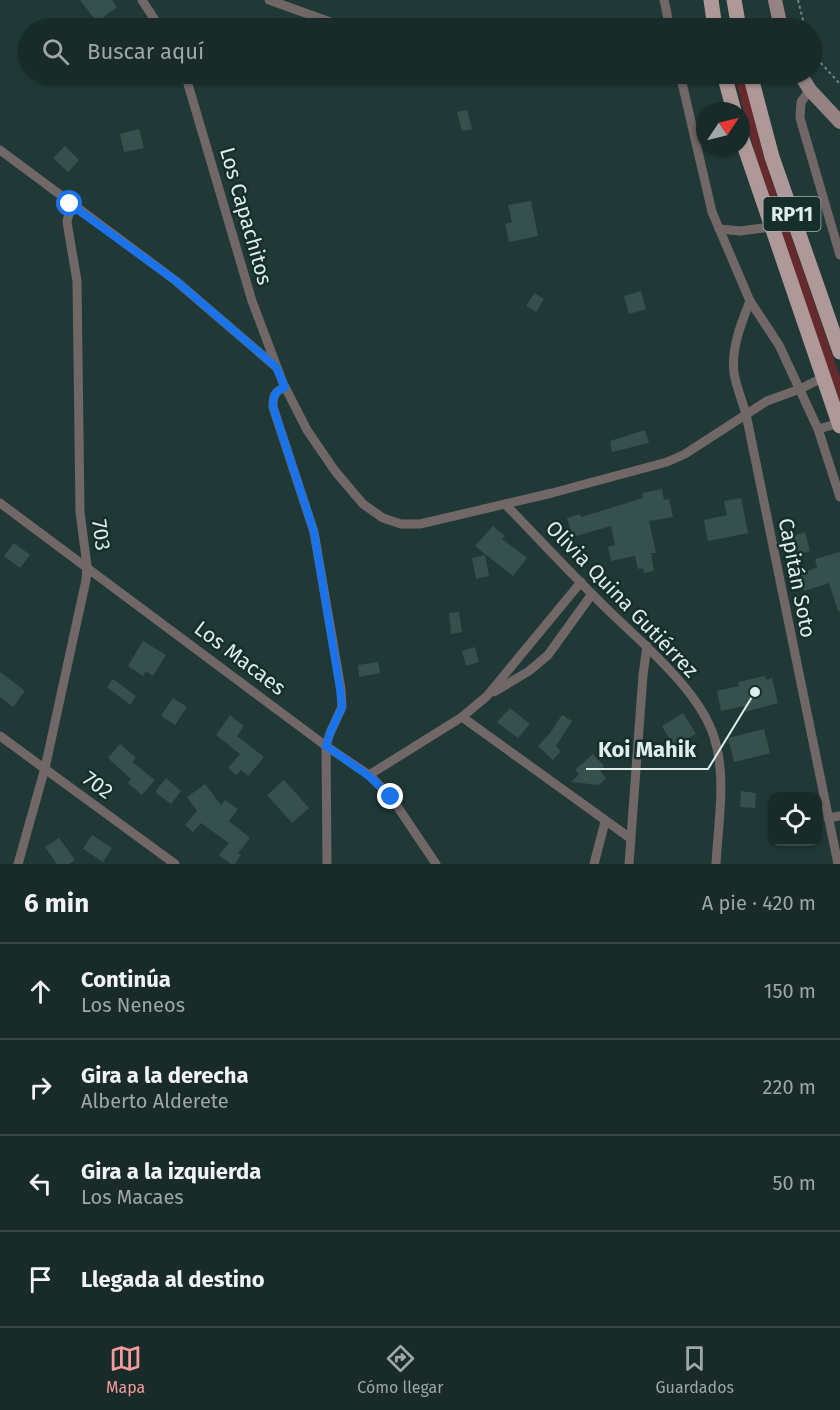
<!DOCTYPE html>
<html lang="es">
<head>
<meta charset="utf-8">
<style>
  body { margin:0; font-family:"Fira Sans",sans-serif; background:#213331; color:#f1f3f6 }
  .controls { position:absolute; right:18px; bottom:18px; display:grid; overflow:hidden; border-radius:12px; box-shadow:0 2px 4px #0004 }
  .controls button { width:54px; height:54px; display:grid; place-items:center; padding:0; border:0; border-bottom:2px solid #364746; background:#182b29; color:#f1f3f6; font:30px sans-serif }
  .compass { position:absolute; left:696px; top:102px; width:54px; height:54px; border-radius:50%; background:#182b29; box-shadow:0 2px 4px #0004; rotate:55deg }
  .stop { position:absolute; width:18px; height:18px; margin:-14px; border:4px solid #1a73e8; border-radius:50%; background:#fff }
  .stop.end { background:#1a73e8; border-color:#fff; box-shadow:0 2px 6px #0008 }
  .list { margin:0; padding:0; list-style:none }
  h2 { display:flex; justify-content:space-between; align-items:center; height:78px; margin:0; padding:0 24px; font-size:26px }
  h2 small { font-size:20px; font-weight:400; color:#9fa7a8 }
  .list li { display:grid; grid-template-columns:39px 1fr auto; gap:18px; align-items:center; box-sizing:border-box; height:96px; padding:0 24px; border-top:2px solid #364746 }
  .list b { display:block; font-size:22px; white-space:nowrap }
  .list p { margin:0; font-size:20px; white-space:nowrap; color:#9fa7a8 }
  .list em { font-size:20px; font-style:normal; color:#9fa7a8 }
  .icon { flex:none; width:33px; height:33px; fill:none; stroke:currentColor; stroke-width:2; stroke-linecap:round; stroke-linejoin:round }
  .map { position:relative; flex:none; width:840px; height:864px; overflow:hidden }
  .search { position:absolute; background:#182b29; box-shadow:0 2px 4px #0004; left:18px; right:18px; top:18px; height:66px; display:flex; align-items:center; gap:15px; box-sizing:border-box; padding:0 21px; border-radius:33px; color:#9fa7a8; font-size:22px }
  .sheet { height:462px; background:#182b29 }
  nav { display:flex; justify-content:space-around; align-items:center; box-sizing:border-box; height:84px; border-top:2px solid #364746; background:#182b29; font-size:16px; color:#9fa7a8 }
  nav a { display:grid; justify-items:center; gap:3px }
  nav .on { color:#f59b9c }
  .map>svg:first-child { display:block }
  .green { fill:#662a2d }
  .building { fill:#36504d }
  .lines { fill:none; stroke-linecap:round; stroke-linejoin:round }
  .path { stroke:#718684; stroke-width:2; stroke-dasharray:3 3; stroke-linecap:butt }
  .street { stroke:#726767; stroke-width:9 }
  .secondary { stroke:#958383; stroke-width:14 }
  .primary { stroke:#af9998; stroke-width:15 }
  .route { stroke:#1a73e8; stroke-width:8 }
  .labels { text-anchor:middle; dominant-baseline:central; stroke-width:5; stroke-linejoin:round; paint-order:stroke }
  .shield { fill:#162f2c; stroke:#a3b5b2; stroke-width:1.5 }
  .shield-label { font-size:20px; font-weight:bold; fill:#dfeeec }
  .street-label { font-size:21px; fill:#dfeeec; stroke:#162f2c }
  .leader { fill:none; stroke:#dfeeec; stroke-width:2 }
  .callout-dot { fill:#dfeeec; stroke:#162f2c; stroke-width:2 }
  .callout-label { font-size:22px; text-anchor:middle; font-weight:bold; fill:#dfeeec; stroke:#162f2c; stroke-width:5; stroke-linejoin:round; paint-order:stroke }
</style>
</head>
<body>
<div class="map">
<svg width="840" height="864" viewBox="0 0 840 864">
  <rect width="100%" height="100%" fill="#203937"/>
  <path class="green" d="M734,74H743L765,161L840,377V404L758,165Z"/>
  <g class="building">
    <path d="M80,0H112L117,7L97,22Z"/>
    <path d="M467,110L472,129L462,131L457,112Z"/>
    <path d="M139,129L144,148L124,152L120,134Z"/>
    <path d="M65,146L79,160L68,172L53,158Z"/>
    <path d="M531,201L538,236L509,242L505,224L512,222L508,205Z"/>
    <path d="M641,291L646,309L629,314L624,296Z"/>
    <path d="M534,293L544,299L536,312L526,306Z"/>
    <path d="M645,430L649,443L612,452L610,441Z"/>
    <path d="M662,489L664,500L669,499L673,517L649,521L656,553H651L654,571L644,573L643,568L638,569L635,556L611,561L608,547L615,545L611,526L573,537L567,518L580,514L581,517L643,498L642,493Z"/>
    <path d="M741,498L748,533L708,541L704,520L727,515L724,501Z"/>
    <path d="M493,526L505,536L502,539L527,558L513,576L475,546Z"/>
    <path d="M805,532L810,551L797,555L791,537Z"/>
    <path d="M14,543L30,555L20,568L4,556Z"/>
    <path d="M840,552V611H838L829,583L804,591L800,573L817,568L815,559Z"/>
    <path d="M485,555L489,576L476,579L472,558Z"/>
    <path d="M459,612L462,632L451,634L449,613Z"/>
    <path d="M143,641L166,655L153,676L146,671L143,676L128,666Z"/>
    <path d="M475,647L479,662L466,666L462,651Z"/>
    <path d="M378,662L380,673L359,677L358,665Z"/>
    <path d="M0,672L25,691L13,707L0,697Z"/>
    <path d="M765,676L766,680L772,678L778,703L745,712L744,706L721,711L717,691L739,686L738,682Z"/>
    <path d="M113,679L136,696L130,705L107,687Z"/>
    <path d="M173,698L187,707L175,725L161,716Z"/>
    <path d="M510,708L530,724L518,738L497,722Z"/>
    <path d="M683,713L696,734L674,747L662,726Z"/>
    <path d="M230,715L244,726L237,736L264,757L248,776L241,770L236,775L228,768L240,754L216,735Z"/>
    <path d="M562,715L572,721L556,746L561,751L553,760L538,746L550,733Z"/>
    <path d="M764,729L770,753L734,762L728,738Z"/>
    <path d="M120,744L136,758L132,762L155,780L142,795L128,783L131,779L108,758Z"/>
    <path d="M593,754L604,766L600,771L606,778L599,785L571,782L579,774L575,770Z"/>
    <path d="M166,778L181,791L171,804L155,792Z"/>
    <path d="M284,780L309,808L292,823L267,795Z"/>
    <path d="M205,784L221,805L225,800L238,809L229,821L250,838L238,853L241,855L235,864H231L219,855L229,843L201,823L193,832L185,825L197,811L187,797Z"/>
    <path d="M741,791L756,793L755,808L740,807Z"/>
    <path d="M92,835L112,848L103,862L83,849Z"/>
    <path d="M59,838L75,860L69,864H57L45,847Z"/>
  </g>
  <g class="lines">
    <g class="path">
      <path d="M798,0L805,28"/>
      <path d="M812,47L820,62L840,84"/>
    </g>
    <g class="street">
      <path d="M142,0L160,28"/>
      <path d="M269,0L347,28"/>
      <path d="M664,0L670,28"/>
      <path d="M185,74L252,301L283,383L307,430L335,471L363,504L383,518L401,524H420L552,493L667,462L685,454L767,401L800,389L824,377"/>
      <path d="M680,74L712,212L750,301L779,345L818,429L840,497"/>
      <path d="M810,90L801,102L800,118L840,255"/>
      <path d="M0,150L176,281L275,366"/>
      <path d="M719,229L740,231L771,227"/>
      <path d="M750,301C741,324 731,348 734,373C736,386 742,400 746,414L838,864"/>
      <path d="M285,387C274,392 273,396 273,407L314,532L341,689L342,707L330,733L326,746L327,864"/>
      <path d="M818,429L840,423"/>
      <path d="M0,503L326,746L369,775L391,797L436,864"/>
      <path d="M505,504C538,538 570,573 604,606C639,641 699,689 714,737C727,777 718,823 716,864"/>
      <path d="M494,692L529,671L548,655L592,594"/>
      <path d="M462,717L630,838"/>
      <path d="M0,736L175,864"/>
      <path d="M369,775L462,717L487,696L581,582"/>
      <path d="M828,818L840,816"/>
      <path d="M18,864L45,768L86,580L87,566L80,512L77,281L67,222L71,204"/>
      <path d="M594,864L605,822"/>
      <path d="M629,864L643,675L647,646"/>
    </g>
    <g class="secondary">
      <path d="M775,0L781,28"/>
      <path d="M800,74L810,90L840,122"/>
    </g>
    <g class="primary">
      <path d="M711,0L715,28"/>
      <path d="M734,0L739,28"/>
      <path d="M724,74L734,111"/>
      <path d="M750,74L772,157L840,352"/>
      <path d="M741,136L840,426"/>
    </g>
  </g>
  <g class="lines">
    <path class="route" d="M70,204L176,281L276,367L285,387C274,392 273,396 273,407L314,532L340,689L342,707L330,733L326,746L369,776L391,797"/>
  </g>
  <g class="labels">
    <rect class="shield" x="763.5" y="197" width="57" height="34" rx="4.5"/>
    <g class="shield-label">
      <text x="792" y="214">RP11</text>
    </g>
    <g class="street-label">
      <text transform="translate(246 216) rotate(74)">Los Capachitos</text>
      <text transform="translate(101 535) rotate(82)">703</text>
      <text transform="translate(797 578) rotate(79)">Capitán Soto</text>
      <text transform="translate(622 599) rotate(46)">Olivia Quina Gutiérrez</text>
      <text transform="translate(240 658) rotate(37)">Los Macaes</text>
      <text transform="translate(98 785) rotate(36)">702</text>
    </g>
  </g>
  <path class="leader" d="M755 692L708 769H586"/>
  <circle class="callout-dot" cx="755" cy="692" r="6"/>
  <g class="callout-label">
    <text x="647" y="757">Koi Mahik</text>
  </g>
</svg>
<div class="controls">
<button><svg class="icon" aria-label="locate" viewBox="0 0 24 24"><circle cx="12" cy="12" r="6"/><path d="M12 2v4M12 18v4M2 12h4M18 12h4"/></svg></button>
</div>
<svg class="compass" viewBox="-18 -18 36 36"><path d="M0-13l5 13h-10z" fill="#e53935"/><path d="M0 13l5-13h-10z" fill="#9fa7a8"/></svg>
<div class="stop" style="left:70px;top:204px"></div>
<div class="stop end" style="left:391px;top:797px"></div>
<div class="search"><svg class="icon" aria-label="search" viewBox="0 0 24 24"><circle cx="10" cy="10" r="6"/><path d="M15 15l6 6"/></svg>Buscar aquí</div>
</div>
<section class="sheet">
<h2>6 min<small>A pie · 420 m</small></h2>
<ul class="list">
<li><svg class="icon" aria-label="ahead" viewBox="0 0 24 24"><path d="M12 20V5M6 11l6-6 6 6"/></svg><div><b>Continúa</b><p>Los Neneos</p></div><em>150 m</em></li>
<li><svg class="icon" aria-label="right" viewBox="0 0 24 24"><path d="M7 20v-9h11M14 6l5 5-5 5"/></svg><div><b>Gira a la derecha</b><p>Alberto Alderete</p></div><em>220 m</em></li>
<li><svg class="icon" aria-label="left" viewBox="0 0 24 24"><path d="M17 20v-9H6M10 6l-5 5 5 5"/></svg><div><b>Gira a la izquierda</b><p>Los Macaes</p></div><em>50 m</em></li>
<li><svg class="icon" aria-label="arrive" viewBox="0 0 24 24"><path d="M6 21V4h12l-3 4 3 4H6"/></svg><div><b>Llegada al destino</b></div></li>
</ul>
</section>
<nav>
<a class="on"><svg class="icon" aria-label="map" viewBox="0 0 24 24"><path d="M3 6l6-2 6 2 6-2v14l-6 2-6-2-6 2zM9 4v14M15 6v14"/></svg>Mapa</a>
<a><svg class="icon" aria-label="directions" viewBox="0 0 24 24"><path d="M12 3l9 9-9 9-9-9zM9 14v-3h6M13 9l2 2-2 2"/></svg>Cómo llegar</a>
<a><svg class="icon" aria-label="saved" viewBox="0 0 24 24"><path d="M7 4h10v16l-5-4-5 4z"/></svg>Guardados</a>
</nav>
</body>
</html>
